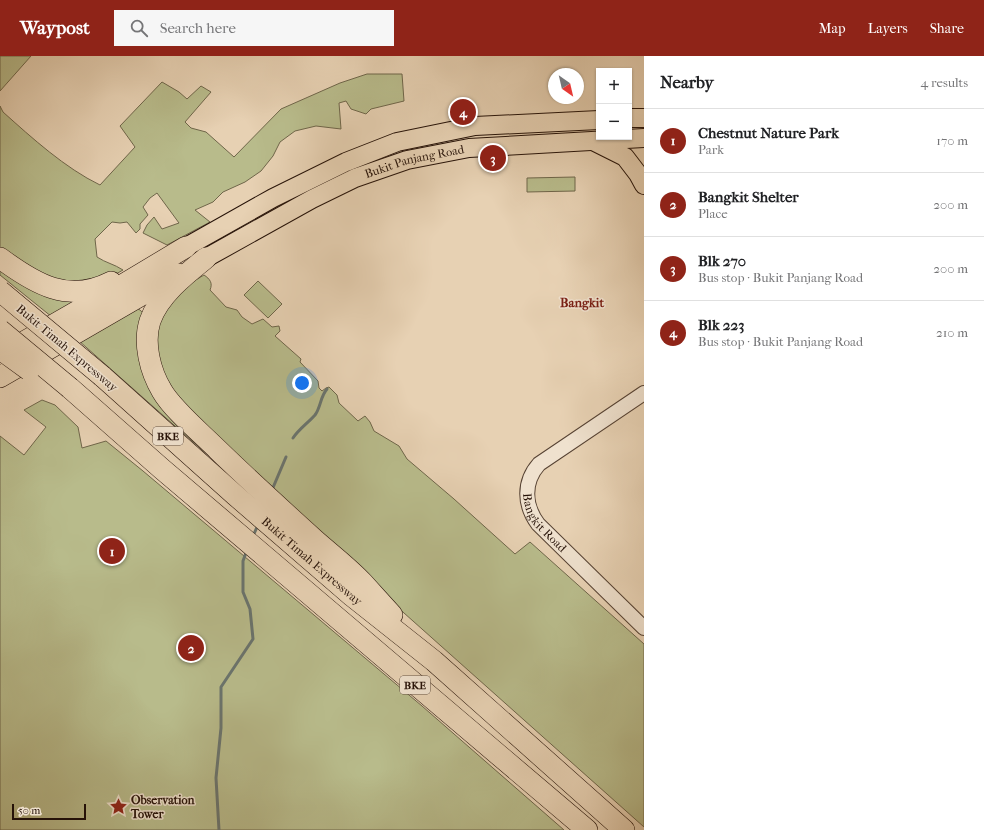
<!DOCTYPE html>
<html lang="en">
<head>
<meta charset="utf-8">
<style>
  body { margin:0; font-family:"IM FELL French Canon",serif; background:#f6f6f6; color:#202124 }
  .controls { position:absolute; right:12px; top:12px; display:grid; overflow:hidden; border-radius:0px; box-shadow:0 1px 3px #0004 }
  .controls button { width:36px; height:36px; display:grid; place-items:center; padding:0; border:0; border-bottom:1px solid #e0e0e0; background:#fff; color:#202124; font:20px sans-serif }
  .compass { position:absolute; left:548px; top:12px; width:36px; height:36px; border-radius:50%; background:#fff; box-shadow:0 1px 3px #0004; rotate:146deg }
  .scale { position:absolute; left:12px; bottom:10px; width:74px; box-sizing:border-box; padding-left:4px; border:2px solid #261208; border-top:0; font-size:11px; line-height:14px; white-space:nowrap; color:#261208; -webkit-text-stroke:3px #efe1ce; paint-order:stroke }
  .you { position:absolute; left:302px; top:327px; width:14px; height:14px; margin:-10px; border:3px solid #fff; border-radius:50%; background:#1a73e8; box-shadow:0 0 0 6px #1a73e833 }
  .badge { display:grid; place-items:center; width:26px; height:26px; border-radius:50%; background:#8f2418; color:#fff; font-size:13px; font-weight:700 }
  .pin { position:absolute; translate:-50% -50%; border:2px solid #fff; box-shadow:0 1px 4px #0006 }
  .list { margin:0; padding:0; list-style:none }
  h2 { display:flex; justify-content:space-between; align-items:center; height:52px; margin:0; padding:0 16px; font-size:17px }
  h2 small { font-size:13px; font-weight:400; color:#757577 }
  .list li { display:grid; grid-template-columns:26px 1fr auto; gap:12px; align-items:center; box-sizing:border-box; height:64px; padding:0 16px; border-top:1px solid #e0e0e0 }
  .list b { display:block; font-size:15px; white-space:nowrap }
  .list p { margin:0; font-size:13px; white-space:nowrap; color:#757577 }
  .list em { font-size:13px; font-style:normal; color:#757577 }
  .icon { flex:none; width:22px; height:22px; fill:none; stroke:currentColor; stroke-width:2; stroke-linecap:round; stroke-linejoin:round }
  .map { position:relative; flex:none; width:644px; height:774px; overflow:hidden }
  header { display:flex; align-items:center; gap:24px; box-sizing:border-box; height:56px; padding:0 20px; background:#8f2418; color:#fff }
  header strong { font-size:19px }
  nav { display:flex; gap:22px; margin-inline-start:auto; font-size:14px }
  .search { width:280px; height:36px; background:#f6f6f6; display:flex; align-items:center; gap:10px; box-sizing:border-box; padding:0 14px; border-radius:0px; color:#757577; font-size:15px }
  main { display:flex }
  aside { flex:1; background:#fff }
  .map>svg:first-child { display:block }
  .green { fill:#b8bb8b; stroke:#6f664a }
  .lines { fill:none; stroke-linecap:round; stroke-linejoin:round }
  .stream { stroke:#6a746e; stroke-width:3 }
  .minor-casing { stroke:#564233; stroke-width:16 }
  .major-casing { stroke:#261208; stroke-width:20 }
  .highway-casing { stroke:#261208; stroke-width:22 }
  .minor { stroke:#efe1ce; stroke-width:14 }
  .major { stroke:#e7d1b3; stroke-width:18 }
  .highway { stroke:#e7d1b3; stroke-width:21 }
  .highway-bridge-casing { stroke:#261208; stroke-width:22; stroke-linecap:butt }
  .highway-bridge { stroke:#e7d1b3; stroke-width:21 }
  .labels { text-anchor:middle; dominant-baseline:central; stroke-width:3; stroke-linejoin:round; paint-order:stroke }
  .shield { fill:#efe1ce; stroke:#625043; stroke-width:1 }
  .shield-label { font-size:11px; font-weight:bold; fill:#261208 }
  .street-label { font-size:12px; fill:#261208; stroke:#efe1ce }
  .poi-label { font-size:12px; font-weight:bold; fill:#261208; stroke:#efe1ce; text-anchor:start }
  .neighbourhood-label { font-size:13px; font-weight:bold; fill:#7a1f14; stroke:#efe1ce }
</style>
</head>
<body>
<header>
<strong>Waypost</strong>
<div class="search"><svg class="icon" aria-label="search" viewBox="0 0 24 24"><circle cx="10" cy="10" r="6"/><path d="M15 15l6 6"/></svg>Search here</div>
<nav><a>Map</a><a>Layers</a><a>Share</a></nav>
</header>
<main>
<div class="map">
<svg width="644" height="774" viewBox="0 0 644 774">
  <rect width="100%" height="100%" fill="#e7d1b3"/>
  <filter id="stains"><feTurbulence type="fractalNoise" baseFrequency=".005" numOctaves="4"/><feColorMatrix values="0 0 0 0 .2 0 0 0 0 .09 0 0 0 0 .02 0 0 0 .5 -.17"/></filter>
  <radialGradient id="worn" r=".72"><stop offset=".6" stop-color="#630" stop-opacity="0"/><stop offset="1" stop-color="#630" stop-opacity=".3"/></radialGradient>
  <g class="green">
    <path d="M0,0H31L0,35Z"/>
    <path d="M367,18H402L404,45L371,53L366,58L351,53L346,45L339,47L341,73L316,70L295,75L280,86L273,100L261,115L245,126L223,136L213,146L195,154L210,166L167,189L143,177L147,169L154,161L162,173L179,167L157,137L150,142L143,151L148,159L140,168V173L136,177L127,166L120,167L112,166L95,183L97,201C106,207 114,208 123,214L102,226L44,224L0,192V50L3,56C32,82 65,112 100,129L135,91L120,70L162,26L179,36L187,43L201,30L211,36L185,66L191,72L206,76L234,101L281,53L340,27Z"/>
    <path d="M575,121V135L527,136V122Z"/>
    <path d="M0,211L81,245L52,261L0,219Z"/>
    <path d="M204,219C210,223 213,227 210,234L226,251L237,254L242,261L252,268L263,263L272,271L279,270L280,275L275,280L301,303L300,306L318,325L319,332L322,335L326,332L329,331L337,339L339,347L358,365L365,360L370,366L374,375L399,390L407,403L454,443L515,498L530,486L644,588V771L367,524L185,353L157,307L156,272L173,243L194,225Z"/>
    <path d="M258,225L282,248L268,262L244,239Z"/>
    <path d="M135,250L147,260L142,287L227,416L78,284Z"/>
    <path d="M42,344L55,349L78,371L82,392L106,385L143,415L422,650L564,774H0V380L24,399L46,371L24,354Z"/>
  </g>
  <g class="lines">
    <g class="stream">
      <path d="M293,382C299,373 308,367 315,359C321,351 320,341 327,333"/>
      <path d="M272,434L286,401"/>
      <path d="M253,480L258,469"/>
      <path d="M219,774L216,722L221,672V631L253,583L250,553L243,536V505L247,494"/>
    </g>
    <defs>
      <g id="minor">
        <path id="s1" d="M644,337L539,408C523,426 524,449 538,468L644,572"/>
      </g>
      <g id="major">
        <path d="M629,62H644"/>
        <path d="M595,86L625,101L638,118L644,129"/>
        <path d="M186,191L273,142L346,106L397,86L475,70L599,64"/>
        <path id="s2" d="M206,202L312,143L355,122L407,104L469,92L644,82"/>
      </g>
      <g id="highway">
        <path d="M0,202C35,228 68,248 111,226"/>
        <path d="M206,202C186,218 159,239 150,265C143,287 150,315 162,335C173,354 201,377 218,394C250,425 283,455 316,485C332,499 349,512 363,527C373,538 382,548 392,559"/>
        <path d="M3,298L109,237L186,191"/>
        <path id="s3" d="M102,320L235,439L352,540L434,605L624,774"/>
        <path d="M0,321L178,218"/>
        <path d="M70,332L162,413L587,774"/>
      </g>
    </defs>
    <use href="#minor" class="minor-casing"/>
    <use href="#major" class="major-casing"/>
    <use href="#highway" class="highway-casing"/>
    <use href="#minor" class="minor"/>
    <use href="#major" class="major"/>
    <use href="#highway" class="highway"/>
    <defs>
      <g id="highway-bridge">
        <path d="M0,235L102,320"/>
        <path d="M0,274L70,332"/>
        <path d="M0,293L29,314"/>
      </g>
    </defs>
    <use href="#highway-bridge" class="highway-bridge-casing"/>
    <use href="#highway-bridge" class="highway-bridge"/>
  </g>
  <defs>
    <symbol id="sight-bare" viewBox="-9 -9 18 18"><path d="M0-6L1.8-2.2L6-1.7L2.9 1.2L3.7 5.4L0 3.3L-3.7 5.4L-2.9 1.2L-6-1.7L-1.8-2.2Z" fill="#8f2418" stroke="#efe1ce" stroke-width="2.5" paint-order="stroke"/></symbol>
  </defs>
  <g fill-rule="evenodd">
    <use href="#sight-bare" x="106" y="738" width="25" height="25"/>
  </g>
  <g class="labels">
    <g class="shield">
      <rect x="153" y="371" width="30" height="18" rx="3"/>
      <rect x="400" y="620" width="30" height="18" rx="3"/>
    </g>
    <g class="shield-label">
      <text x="168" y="380">BKE</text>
      <text x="415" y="629">BKE</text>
    </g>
    <g class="street-label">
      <text stroke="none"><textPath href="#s2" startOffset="231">Bukit Panjang Road</textPath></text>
      <text transform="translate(67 292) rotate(40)">Bukit Timah Expressway</text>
      <text stroke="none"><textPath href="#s1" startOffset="194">Bangkit Road</textPath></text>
      <text stroke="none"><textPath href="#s3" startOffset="280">Bukit Timah Expressway</textPath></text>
    </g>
    <g class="poi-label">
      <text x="131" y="744">Observation<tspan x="131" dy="14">Tower</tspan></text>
    </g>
    <g class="neighbourhood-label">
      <text x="582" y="246">Bangkit</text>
    </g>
  </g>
  <rect width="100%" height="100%" filter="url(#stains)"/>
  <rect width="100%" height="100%" fill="url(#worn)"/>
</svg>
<div class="controls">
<button>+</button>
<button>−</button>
</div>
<svg class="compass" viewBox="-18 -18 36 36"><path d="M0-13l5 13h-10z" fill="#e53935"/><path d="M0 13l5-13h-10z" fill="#757577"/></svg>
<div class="scale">50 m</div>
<div class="you"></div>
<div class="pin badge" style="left:112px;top:495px">1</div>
<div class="pin badge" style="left:191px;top:592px">2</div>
<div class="pin badge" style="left:493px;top:102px">3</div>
<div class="pin badge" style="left:463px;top:56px">4</div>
</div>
<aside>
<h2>Nearby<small>4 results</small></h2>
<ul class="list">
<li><span class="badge">1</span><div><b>Chestnut Nature Park</b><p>Park</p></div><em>170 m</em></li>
<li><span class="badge">2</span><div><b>Bangkit Shelter</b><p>Place</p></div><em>200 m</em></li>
<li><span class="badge">3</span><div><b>Blk 270</b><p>Bus stop · Bukit Panjang Road</p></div><em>200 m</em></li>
<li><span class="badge">4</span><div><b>Blk 223</b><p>Bus stop · Bukit Panjang Road</p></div><em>210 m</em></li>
</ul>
</aside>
</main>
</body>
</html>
